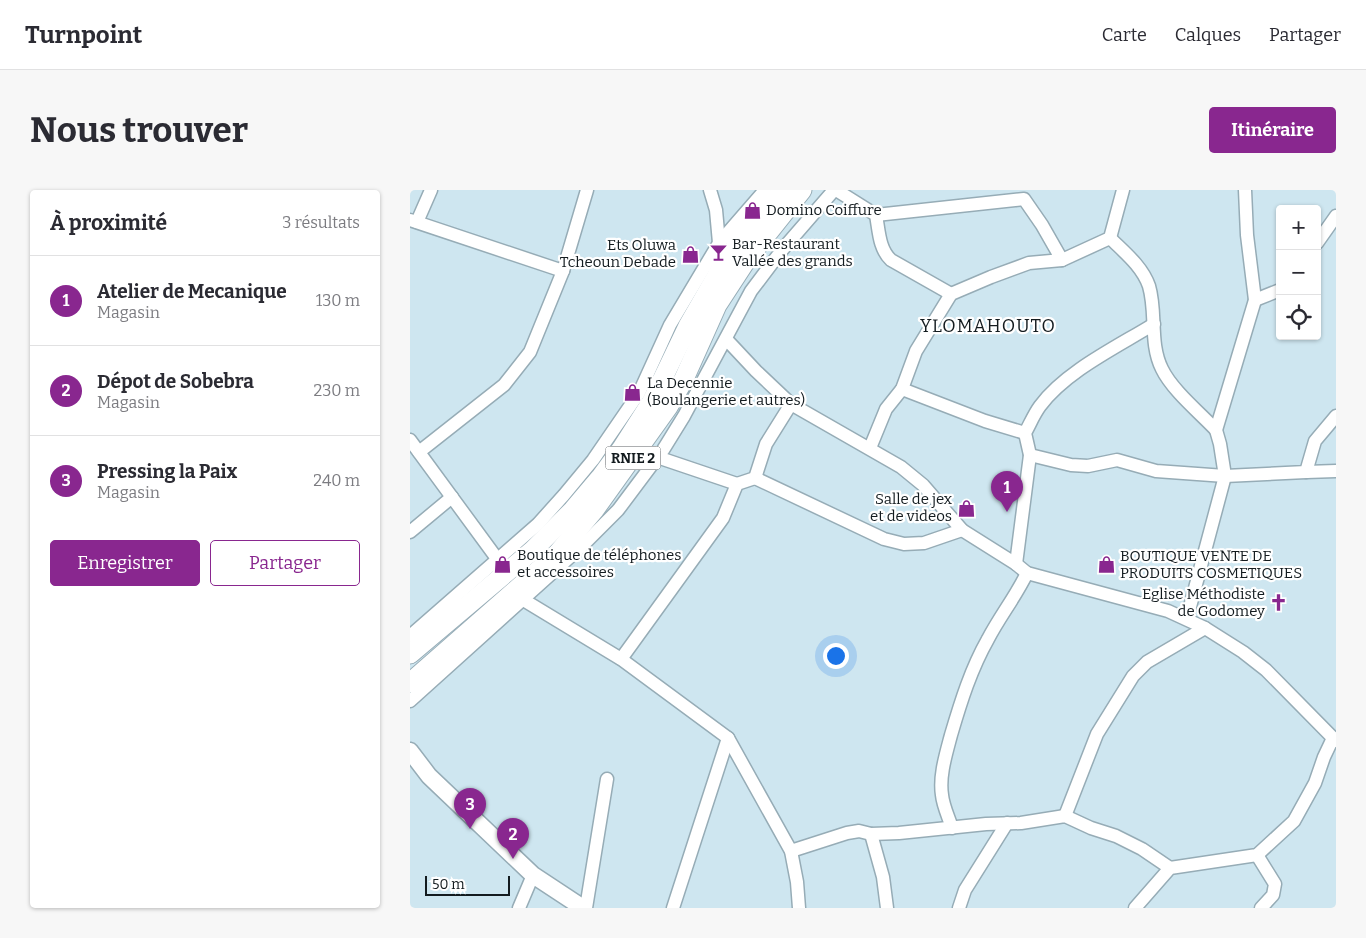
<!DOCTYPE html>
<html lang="fr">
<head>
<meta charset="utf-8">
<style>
  body { margin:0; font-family:Bitter,serif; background:#f7f7f7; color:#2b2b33 }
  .controls { position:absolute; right:15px; top:15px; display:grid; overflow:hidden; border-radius:5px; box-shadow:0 1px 4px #0004 }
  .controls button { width:45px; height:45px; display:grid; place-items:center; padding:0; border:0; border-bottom:1px solid #e1e1e2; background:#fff; color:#2b2b33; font:25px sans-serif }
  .scale { position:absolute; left:15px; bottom:12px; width:85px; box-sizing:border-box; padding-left:5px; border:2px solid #131b1f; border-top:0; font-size:14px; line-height:18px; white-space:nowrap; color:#131b1f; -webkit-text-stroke:4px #fff; paint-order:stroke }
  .you { position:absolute; left:425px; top:465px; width:18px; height:18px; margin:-12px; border:4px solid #fff; border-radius:50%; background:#1a73e8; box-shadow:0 0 0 8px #1a73e833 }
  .badge { display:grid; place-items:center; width:32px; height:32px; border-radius:50%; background:#89278f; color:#fff; font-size:16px; font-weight:700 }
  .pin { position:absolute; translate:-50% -41px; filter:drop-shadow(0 1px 2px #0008) }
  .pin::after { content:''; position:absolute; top:26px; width:18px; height:15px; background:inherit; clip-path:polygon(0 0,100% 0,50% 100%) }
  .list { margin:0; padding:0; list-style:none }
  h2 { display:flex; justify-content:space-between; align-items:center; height:65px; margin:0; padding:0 20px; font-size:21px }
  h2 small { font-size:16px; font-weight:400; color:#7c7c81 }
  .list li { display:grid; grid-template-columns:32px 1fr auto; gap:15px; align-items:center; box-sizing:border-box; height:90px; padding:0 20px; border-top:1px solid #e1e1e2 }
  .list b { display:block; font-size:19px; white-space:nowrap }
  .list p { margin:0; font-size:16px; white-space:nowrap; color:#7c7c81 }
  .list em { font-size:16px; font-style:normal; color:#7c7c81 }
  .actions { display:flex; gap:10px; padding:15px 20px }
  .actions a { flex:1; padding:11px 0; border:1px solid #89278f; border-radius:5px; text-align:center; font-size:18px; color:#89278f }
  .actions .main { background:#89278f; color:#fff }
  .icon { flex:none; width:28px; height:28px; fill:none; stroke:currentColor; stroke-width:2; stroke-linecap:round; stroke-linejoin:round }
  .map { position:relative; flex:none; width:926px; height:718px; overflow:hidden; border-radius:5px }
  header { display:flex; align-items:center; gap:30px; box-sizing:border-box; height:70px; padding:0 25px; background:#fff; border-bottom:1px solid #e1e1e2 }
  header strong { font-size:24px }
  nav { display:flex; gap:28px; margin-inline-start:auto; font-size:18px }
  .intro { display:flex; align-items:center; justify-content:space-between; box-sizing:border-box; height:120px; padding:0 30px }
  h1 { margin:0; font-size:35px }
  .button { padding:12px 22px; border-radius:5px; background:#89278f; color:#fff; font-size:18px; font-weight:700 }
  main { display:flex; gap:30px; padding:0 30px }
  aside { flex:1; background:#fff; border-radius:5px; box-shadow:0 1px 4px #0004 }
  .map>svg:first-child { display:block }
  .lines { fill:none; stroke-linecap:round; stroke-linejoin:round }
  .minor-casing { stroke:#96acb6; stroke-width:15 }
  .major-casing { stroke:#96acb6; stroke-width:19 }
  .highway-casing { stroke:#96acb6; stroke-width:21 }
  .minor { stroke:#fff; stroke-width:12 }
  .major { stroke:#fff; stroke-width:16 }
  .highway { stroke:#fff; stroke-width:19 }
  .labels { text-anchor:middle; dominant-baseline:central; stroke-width:4.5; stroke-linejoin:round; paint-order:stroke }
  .shield { fill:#fff; stroke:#5a5f62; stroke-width:1 }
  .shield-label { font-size:14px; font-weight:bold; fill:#131b1f }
  .poi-label { font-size:15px; fill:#131b1f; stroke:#fff; text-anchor:start }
  .quarter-label { font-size:18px; letter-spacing:1px; fill:#131b1f; stroke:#fff }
</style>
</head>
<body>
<header>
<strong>Turnpoint</strong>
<nav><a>Carte</a><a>Calques</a><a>Partager</a></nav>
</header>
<div class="intro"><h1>Nous trouver</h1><a class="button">Itinéraire</a></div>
<main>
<aside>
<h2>À proximité<small>3 résultats</small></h2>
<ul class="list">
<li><span class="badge">1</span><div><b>Atelier de Mecanique</b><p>Magasin</p></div><em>130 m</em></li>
<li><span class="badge">2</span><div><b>Dépot de Sobebra</b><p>Magasin</p></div><em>230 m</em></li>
<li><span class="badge">3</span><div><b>Pressing la Paix</b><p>Magasin</p></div><em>240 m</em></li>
</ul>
<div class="actions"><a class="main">Enregistrer</a><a>Partager</a></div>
</aside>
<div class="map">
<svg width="926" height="718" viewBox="0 0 926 718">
  <rect width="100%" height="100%" fill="#cee6f0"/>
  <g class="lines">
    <defs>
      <g id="minor">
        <path d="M300,0L306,20L309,53"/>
        <path d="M426,0L466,25C469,41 469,59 481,70L541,104"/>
        <path d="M466,25L614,9L632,35L652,70"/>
        <path d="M0,30L153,81"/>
        <path d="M7,32L21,0"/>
        <path d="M700,48C714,62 732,76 739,96C747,123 739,153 752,179C762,200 790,223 806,240"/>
        <path d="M907,53L926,26"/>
        <path d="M845,110L870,100"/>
        <path d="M316,149L346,181L381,214L491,277L513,295L552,340L606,374L617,383L758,421L795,438L833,462L856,480L926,551"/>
        <path d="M492,199L575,231L615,243"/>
        <path d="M0,250L88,370"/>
        <path d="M460,258L476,219L492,199L506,161L541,104L581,87L619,73L652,70L700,48L713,0"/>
        <path d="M9,262L94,195L120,162L153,81L177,0"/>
        <path d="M620,265L661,275L678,276L707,270L746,281L815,286L896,282L905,251L926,226"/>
        <path d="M247,267L327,294"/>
        <path d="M896,282L926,281"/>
        <path d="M345,288L474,349L494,354L514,353L552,340"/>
        <path d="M0,342L42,307"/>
        <path d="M606,374L620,265L615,243C620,234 624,224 630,216C656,181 707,157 744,134"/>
        <path d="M112,409L211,469L318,548L381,661L387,692L389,718"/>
        <path d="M777,428L815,286L810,254L806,240L845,110L837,45L835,0"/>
        <path d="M0,446L128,334L154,305L183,270L229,203L260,135L309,53L355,0"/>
        <path d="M211,469L313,328L327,294L345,288L356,254L381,214"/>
        <path d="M0,511L172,356L208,320L253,260L274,226L341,101L372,60L424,0"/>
        <path d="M655,626L687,544L723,486L737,472L795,438"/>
        <path d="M542,638C539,628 533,616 532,605C529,586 536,564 541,545C551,511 561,479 578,449C590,426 606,406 617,383"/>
        <path d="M461,644L473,687L477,718"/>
        <path d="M381,661L437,643L449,641L461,644L489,643L576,634L611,633L655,626L681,638L706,646L732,659L760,678"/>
        <path d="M847,665L865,694L863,705L851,718"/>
        <path d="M109,718L123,685"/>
        <path d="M176,718L197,589"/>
        <path d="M263,718L318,548"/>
        <path d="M549,718L555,700L597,633"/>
        <path d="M725,718L760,678L847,665L884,631L905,593L914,567L923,548"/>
      </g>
      <path id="major" d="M0,561L19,586L123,685L173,718"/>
      <g id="highway">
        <path d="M0,464L123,360L163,320L190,288L212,258L242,211L278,136L313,75L330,50L373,0"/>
        <path d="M0,493L147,364L185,319L258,217L273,191L307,115L337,69L392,0"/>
      </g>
    </defs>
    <use href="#minor" class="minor-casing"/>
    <use href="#major" class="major-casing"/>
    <use href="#highway" class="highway-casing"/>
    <use href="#minor" class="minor"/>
    <use href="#major" class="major"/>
    <use href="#highway" class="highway"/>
  </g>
  <defs>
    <symbol id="shop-bare" viewBox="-9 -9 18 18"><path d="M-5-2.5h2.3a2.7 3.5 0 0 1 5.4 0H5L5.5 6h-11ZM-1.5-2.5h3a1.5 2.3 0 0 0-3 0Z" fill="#89278f" stroke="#fff" stroke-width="2.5" paint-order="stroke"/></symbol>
    <symbol id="bar-bare" viewBox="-9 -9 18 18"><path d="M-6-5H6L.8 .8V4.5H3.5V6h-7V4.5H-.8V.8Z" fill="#89278f" stroke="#fff" stroke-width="2.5" paint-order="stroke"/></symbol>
    <symbol id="church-bare" viewBox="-9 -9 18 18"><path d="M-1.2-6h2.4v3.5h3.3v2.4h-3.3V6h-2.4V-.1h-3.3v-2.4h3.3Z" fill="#89278f" stroke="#fff" stroke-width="2.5" paint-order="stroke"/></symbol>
  </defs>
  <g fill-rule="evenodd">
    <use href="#shop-bare" x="330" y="8" width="25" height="25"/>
    <use href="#bar-bare" x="296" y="50" width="25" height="25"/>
    <use href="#shop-bare" x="268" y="52" width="25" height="25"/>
    <use href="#shop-bare" x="210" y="190" width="25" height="25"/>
    <use href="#shop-bare" x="544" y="306" width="25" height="25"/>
    <use href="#shop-bare" x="80" y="362" width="25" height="25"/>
    <use href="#shop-bare" x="684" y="362" width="25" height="25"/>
    <use href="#church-bare" x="856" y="400" width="25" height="25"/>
  </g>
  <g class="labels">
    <rect class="shield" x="195.5" y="256.5" width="55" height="23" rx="4"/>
    <g class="shield-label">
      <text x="223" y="268">RNIE 2</text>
    </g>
    <g class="poi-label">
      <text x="356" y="20">Domino Coiffure</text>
      <text x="322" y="54">Bar-Restaurant<tspan x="322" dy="17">Vallée des grands</tspan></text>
      <text x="266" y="55" text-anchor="end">Ets Oluwa<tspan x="266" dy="17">Tcheoun Debade</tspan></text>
      <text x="237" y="193">La Decennie<tspan x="237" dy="17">(Boulangerie et autres)</tspan></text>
      <text x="542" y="309" text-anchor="end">Salle de jex<tspan x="542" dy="17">et de videos</tspan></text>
      <text x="107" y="365">Boutique de téléphones<tspan x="107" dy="17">et accessoires</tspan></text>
      <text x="710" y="366">BOUTIQUE VENTE DE<tspan x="710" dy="17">PRODUITS COSMETIQUES</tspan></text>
      <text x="855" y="404" text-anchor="end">Eglise Méthodiste<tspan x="855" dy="17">de Godomey</tspan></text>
    </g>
    <g class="quarter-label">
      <text x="578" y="136">YLOMAHOUTO</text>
    </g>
  </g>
</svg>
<div class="controls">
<button>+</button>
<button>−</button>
<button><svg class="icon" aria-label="locate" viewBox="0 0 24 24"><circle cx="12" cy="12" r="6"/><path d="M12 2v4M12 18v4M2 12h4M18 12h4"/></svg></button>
</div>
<div class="scale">50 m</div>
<div class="you"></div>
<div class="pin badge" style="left:597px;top:322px">1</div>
<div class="pin badge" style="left:103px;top:669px">2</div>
<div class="pin badge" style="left:60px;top:639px">3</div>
</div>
</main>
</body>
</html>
